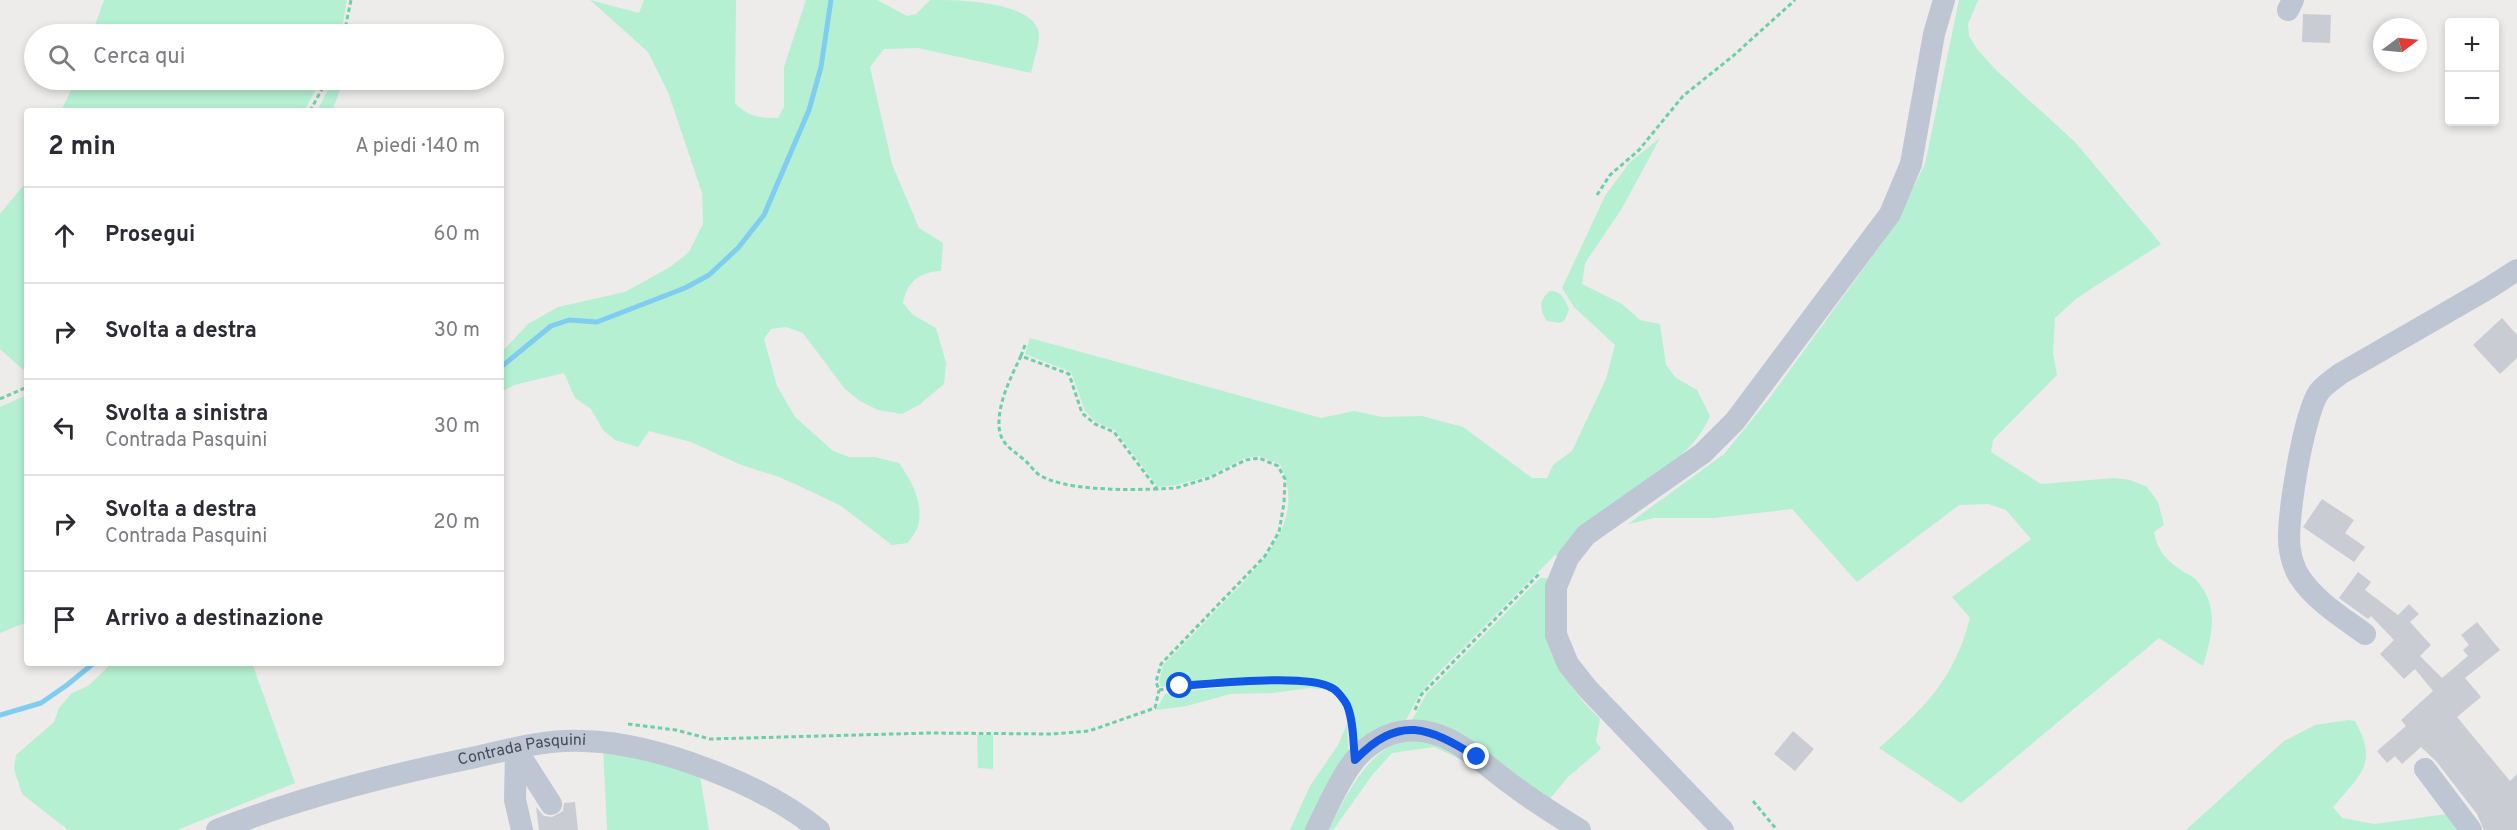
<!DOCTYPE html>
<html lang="it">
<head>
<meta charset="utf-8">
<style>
  body { margin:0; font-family:Overpass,sans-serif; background:#f7f7f7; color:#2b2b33 }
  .controls { position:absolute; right:18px; top:18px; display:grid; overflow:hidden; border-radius:6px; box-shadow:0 3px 9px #0003 }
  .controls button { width:54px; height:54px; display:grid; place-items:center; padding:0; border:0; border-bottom:2px solid #e1e1e2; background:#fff; color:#2b2b33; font:30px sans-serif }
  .compass { position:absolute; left:2373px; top:18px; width:54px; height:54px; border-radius:50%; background:#fff; box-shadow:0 3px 9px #0003; rotate:74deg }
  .stop { position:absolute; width:18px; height:18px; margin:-14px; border:4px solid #0f57e4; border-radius:50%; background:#fff }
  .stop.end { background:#0f57e4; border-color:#fff; box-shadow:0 2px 6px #0008 }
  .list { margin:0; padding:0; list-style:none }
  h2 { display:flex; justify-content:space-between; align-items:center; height:78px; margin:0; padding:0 24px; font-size:26px }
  h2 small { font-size:20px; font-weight:400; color:#7c7c81 }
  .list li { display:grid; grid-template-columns:39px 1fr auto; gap:18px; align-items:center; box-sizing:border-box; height:96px; padding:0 24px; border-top:2px solid #e1e1e2 }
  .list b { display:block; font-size:22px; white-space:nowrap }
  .list p { margin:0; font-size:20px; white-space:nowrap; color:#7c7c81 }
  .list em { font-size:20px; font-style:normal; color:#7c7c81 }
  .icon { flex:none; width:33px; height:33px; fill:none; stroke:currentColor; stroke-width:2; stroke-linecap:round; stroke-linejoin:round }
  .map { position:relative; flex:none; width:2517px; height:830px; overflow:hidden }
  .search { position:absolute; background:#fff; box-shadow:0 3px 9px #0003; left:24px; top:24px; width:480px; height:66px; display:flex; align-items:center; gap:15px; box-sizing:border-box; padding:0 21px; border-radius:33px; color:#7c7c81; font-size:22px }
  .panel { position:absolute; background:#fff; box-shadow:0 3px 9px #0003; left:24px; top:108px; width:480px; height:558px; border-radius:6px }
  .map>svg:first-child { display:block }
  .green { fill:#b5f0d2 }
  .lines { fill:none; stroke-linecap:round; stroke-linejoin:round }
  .stream { stroke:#7fcdf0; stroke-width:5 }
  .building { fill:#caccd4 }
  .path { stroke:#6bd0a8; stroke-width:3; stroke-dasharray:4.5 3; stroke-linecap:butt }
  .minor { stroke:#bdc6d2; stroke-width:22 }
  .route { stroke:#0f57e4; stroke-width:8 }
  .labels { text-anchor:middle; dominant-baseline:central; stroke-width:4.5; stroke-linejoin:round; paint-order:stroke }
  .street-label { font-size:16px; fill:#434c59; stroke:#fff }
</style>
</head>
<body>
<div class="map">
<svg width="2517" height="830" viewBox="0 0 2517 830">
  <rect width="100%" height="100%" fill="#eeebeb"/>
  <g class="green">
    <path d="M104,0H347L341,34H92Z"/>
    <path d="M590,0L639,13L644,0H736L735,103C748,117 760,118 778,118L784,107V67L806,0H877L907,16L916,14L930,0C954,0 1038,0 1039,36C1039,46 1033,63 1031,73L918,48L884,49L870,67L892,164L919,228L943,243L941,271C919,272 907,282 903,303L913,315L936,328L946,363L944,384L919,405L902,414L878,410L860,401L845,389L803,333L786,327L771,329L764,339L777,386L795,417L833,451L849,457H875L899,463C911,480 924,503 918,526C917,531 911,538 908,543L892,545L841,506L808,490L779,477L739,464L691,442L649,431L638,447L615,440L603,430L591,409L575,398L564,373L514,385L501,392V353L528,324L558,307L625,292L670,267L689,252L703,224L702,193L668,92L648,52Z"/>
    <path d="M1959,0H1978L1968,24L1969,36L1977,49L1996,70L2075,142L2161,244L2077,298L2055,318L2053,353L2057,375L1993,440L1991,452L2041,484L2115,478L2130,480L2147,487L2158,502L2164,525L2154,532C2158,555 2172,565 2191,576C2195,578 2198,582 2201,586C2219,611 2211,639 2203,666L2159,638L1961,803L1879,748C1924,708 1954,680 1970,618L1952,597L2031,539L2006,510L1988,504L1959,505L1857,582L1792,509L1714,518H1654L1628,524L1724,454L1768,400L1893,228L1925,164Z"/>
    <path d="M76,80H321L304,111H61Z"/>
    <path d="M333,80H344L332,111H317Z"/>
    <path d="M1660,138L1621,210L1585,263L1582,284L1622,304L1640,320L1660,324L1666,365L1676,378L1697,390L1710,416C1694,456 1646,479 1612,506C1593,521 1576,539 1558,556L1555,555L1435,676L1418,697L1406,720L1387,729L1357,752C1355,731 1355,696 1332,685C1302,670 1196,680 1161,687L1159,682L1163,665C1184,644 1204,623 1224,602C1260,565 1308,521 1280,464L1259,456L1245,458L1209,476L1176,485L1158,487L1115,430L1096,422L1085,411L1071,372L1025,354L1030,338L1321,418L1354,411L1382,417L1422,416L1463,427L1532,478H1547L1553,465L1572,451L1606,379L1615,345L1574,307L1562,288L1605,196L1630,162Z"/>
    <path d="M27,181V373L0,349V214Z"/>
    <path d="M1550,291C1562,291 1565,300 1569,309L1565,320L1560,323L1547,321C1540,310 1538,300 1550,291Z"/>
    <path d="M27,395V622L0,633V407Z"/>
    <path d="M1540,578H1547C1547,606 1553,649 1565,675C1573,692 1587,706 1600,719L1596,741L1601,749L1568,777L1548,801L1411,722L1427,693Z"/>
    <path d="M112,663H252L295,783L177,830H68L22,794L14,769L16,755L54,722L59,708L72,693L88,686Z"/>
    <path d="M1259,683H1301L1331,690L1310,688L1273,693L1230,694L1187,706L1156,710L1165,694Z"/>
    <path d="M2349,720L2355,721C2379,765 2360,774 2333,807L2342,818L2375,824L2447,814L2461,830H2186L2284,741L2315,725Z"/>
    <path d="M1347,724L1349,759L1310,830H1290L1310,786L1338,745Z"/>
    <path d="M977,735H993V769L978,768Z"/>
    <path d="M1421,740L1437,744L1464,761L1434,747L1392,753L1373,774L1333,830H1328C1344,801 1360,764 1389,747C1398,741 1411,741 1421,740Z"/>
    <path d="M603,745L700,776L709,830H607Z"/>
  </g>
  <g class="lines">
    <g class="stream">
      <path d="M501,367L551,326L569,320L597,322L685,288L709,275L738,248L764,215L809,110L821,67L831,0"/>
      <path d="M0,715L41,703L67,685L94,663"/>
    </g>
  </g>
  <g class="building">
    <path d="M2303,14L2331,15L2330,43L2302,42Z"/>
    <path d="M2502,318L2517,335V358L2500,374L2473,345Z"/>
    <path d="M2322,499L2354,520L2345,533L2365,547L2354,562L2303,527Z"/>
    <path d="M2358,572L2371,582L2365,590L2398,615L2409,604L2419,614L2410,622L2431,645L2420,656L2442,678L2468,656L2463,650L2469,645L2461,635L2477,622L2500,650L2465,678L2481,697L2457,717L2510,781L2517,774V830H2484L2477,814L2436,761L2421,747L2402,764L2395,756L2387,763L2377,751L2406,726L2401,720L2433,691L2415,669L2404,679L2380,654L2394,640L2371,616L2368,619L2339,598Z"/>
    <path d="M1793,731L1814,749L1795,771L1774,754Z"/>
    <path d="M575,802L578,830H539L536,807L544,816L552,817L563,811L564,803Z"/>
  </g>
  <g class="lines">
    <g class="path">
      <path d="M344,34L351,0"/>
      <path d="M310,111L327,80"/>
      <path d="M1597,195L1610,175L1639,150L1683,96L1733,56L1795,0"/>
      <path d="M1025,345L1021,356L1069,374L1082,413L1095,424L1114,432L1157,489L1176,488L1209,478L1246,460L1259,458L1278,466L1285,479L1284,503L1279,532L1265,556L1161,664L1156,682L1159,690C1190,684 1311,671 1333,689C1348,701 1350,717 1352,735"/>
      <path d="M1021,356C1011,377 998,402 999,426C1000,443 1010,448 1022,458C1028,462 1032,469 1038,474C1062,491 1127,490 1156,489"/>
      <path d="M0,399L27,387"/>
      <path d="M1415,710L1421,695L1539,574"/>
      <path d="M628,724L676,730L710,739L930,733L1052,734L1089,731L1155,708L1159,690"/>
      <path d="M1753,801L1777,830"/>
    </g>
    <g class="minor">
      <path d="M2288,10L2293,0"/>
      <path d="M2365,634C2342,617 2315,601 2299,576C2295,570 2291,558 2290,550C2285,524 2304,413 2319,392C2324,385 2334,379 2340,374L2489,288L2517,270"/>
      <path d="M516,749L515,800L522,830"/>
      <path d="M516,749L551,804"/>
      <path d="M2425,769L2471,830"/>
      <path id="s1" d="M217,830C301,797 388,775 476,757C511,749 547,739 584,741C656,743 763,784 819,830"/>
      <path d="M1316,830C1327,809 1337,784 1351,765C1362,749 1380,736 1399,732C1446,722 1479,762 1515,787C1536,803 1558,816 1580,830"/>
      <path d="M1723,830L1587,688L1568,664L1556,635V587L1568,558L1586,535L1703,453L1735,421L1890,214L1911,164L1934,34L1944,0"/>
    </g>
  </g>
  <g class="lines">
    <path class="route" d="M1180,686C1211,684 1308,673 1332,688C1337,690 1345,701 1347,705C1354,722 1353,743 1355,760C1400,714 1428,727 1477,757"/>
  </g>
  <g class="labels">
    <g class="street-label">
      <text stroke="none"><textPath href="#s1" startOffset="316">Contrada Pasquini</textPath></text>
    </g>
  </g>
</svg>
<div class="controls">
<button>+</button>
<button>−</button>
</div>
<svg class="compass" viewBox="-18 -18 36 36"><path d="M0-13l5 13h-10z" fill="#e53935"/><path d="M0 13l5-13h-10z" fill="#7c7c81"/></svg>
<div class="stop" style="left:1180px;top:686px"></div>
<div class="stop end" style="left:1477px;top:757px"></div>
<div class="search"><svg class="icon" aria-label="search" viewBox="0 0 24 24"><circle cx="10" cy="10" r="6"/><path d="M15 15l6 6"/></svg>Cerca qui</div>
<section class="panel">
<h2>2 min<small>A piedi · 140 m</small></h2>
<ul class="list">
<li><svg class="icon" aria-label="ahead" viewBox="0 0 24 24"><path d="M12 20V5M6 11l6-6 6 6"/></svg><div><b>Prosegui</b></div><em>60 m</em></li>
<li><svg class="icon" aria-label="right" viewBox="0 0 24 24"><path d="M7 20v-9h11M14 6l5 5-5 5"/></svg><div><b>Svolta a destra</b></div><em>30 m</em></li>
<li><svg class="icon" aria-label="left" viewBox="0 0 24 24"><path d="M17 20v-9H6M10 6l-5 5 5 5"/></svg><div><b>Svolta a sinistra</b><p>Contrada Pasquini</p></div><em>30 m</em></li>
<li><svg class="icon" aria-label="right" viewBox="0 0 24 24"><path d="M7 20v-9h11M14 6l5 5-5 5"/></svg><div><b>Svolta a destra</b><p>Contrada Pasquini</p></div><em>20 m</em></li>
<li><svg class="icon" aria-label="arrive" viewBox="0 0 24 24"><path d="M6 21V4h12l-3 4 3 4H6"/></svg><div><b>Arrivo a destinazione</b></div></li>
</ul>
</section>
</div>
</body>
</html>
